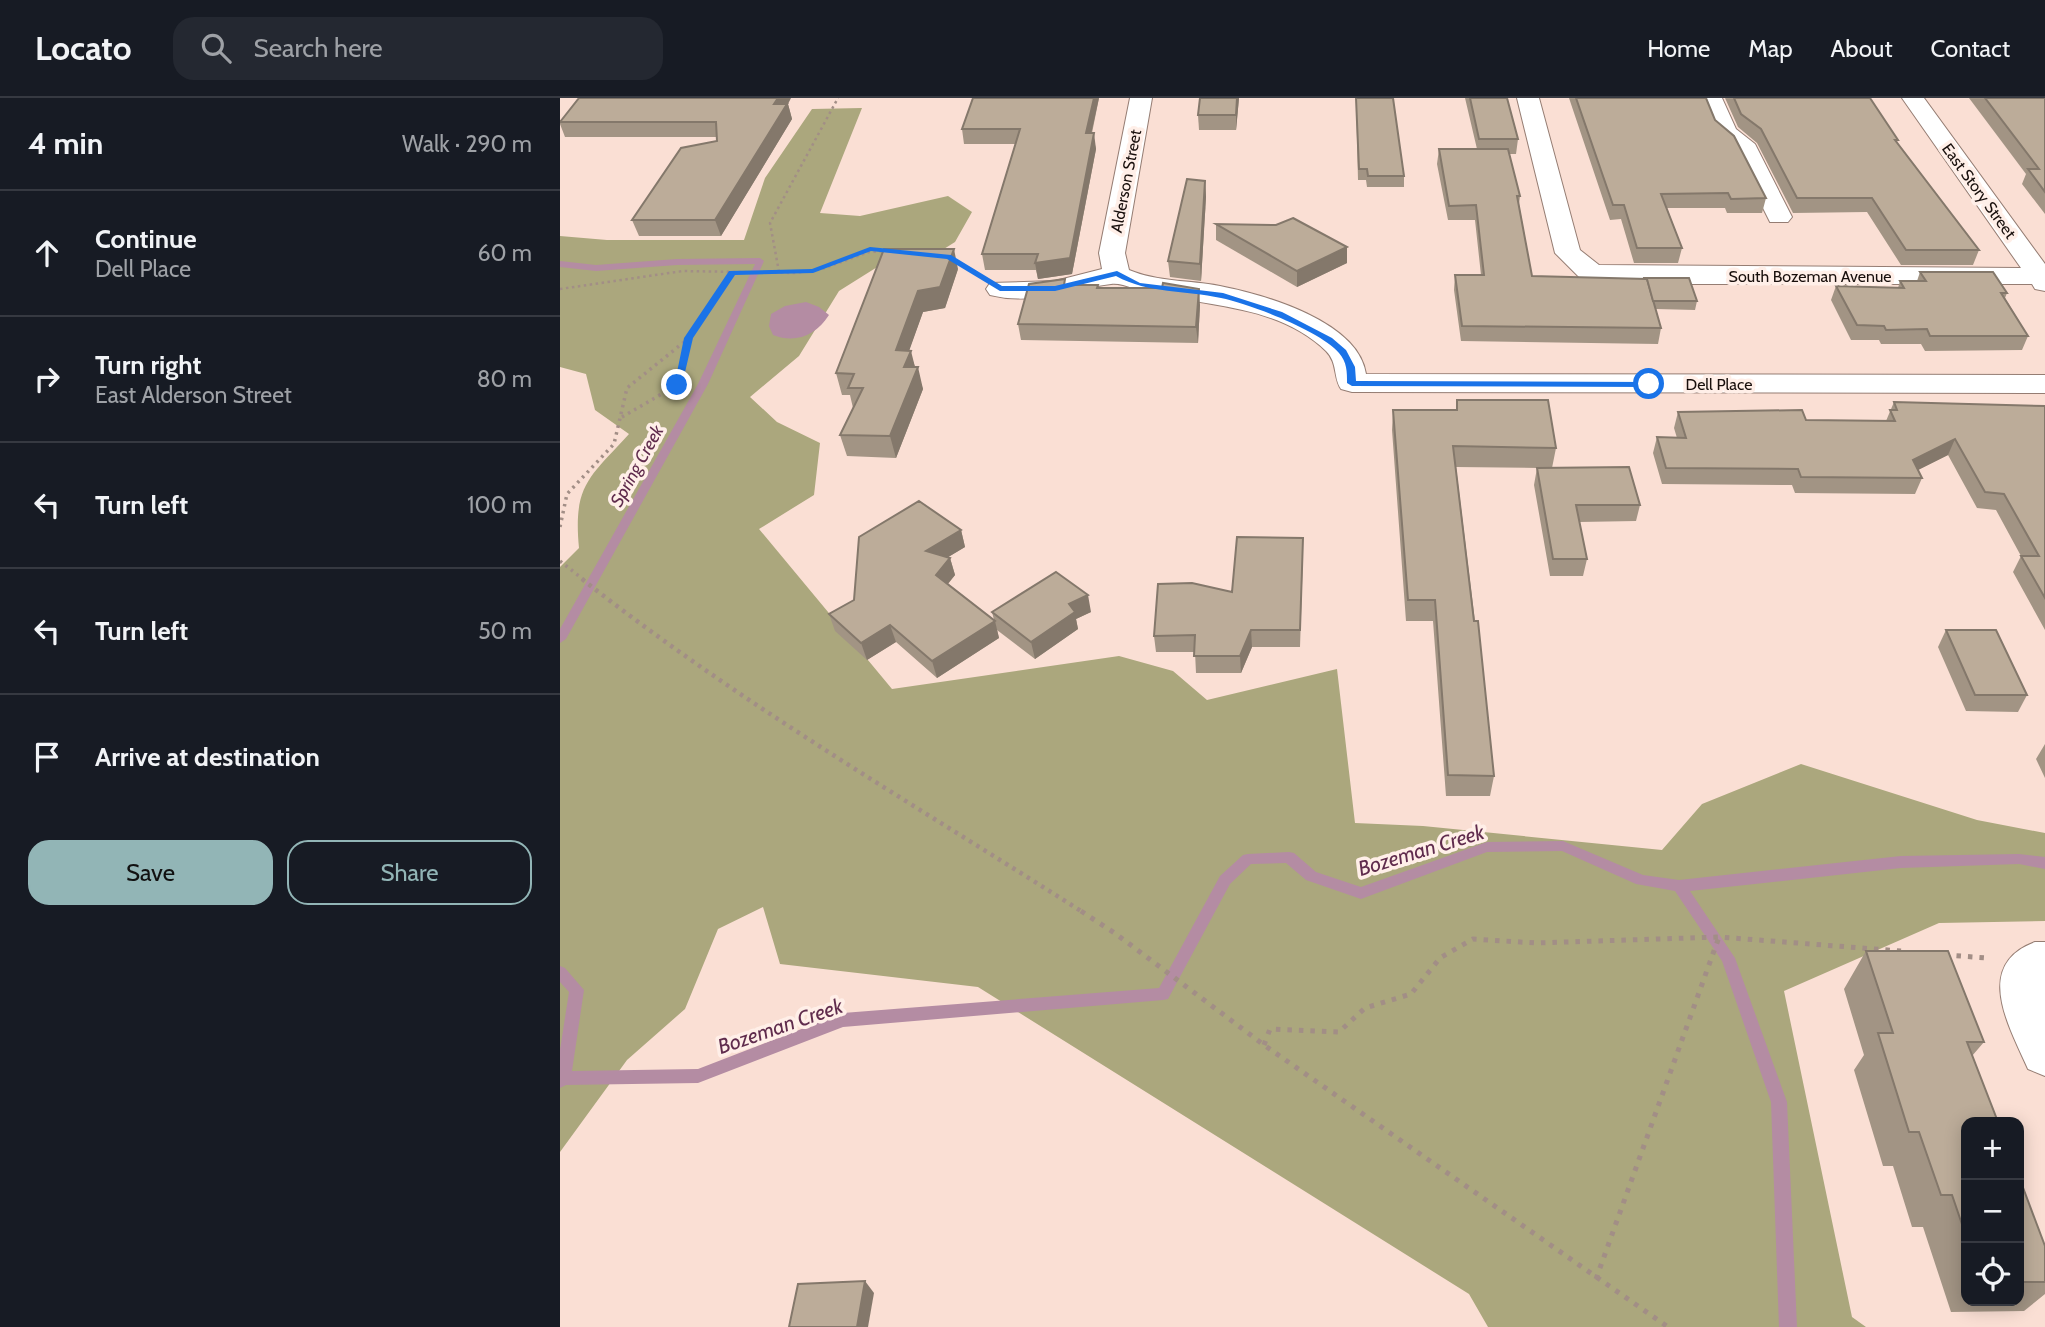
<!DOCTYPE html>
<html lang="en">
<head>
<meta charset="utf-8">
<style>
  body { margin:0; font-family:Cabin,sans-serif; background:#242831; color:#f1f3f6 }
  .controls { position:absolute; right:21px; bottom:21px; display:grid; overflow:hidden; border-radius:14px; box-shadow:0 4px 18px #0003 }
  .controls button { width:63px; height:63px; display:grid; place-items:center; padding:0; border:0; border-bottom:2px solid #363941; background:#171b24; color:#f1f3f6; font:35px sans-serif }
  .stop { position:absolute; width:21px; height:21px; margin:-16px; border:5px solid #1a73e8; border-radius:50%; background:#fff }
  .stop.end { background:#1a73e8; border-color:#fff; box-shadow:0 2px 7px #0008 }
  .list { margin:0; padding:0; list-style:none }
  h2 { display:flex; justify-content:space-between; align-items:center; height:91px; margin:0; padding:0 28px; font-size:30px }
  h2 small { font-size:23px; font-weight:400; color:#9ea1a6 }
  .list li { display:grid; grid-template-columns:46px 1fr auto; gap:21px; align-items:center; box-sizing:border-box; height:126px; padding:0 28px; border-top:2px solid #363941 }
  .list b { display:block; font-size:26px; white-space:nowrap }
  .list p { margin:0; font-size:23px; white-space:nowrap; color:#9ea1a6 }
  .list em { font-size:23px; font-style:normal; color:#9ea1a6 }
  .actions { display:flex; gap:14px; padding:21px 28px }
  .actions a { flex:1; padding:16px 0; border:2px solid #92b5b6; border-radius:21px; text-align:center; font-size:24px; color:#92b5b6 }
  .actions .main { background:#92b5b6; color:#111 }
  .icon { flex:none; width:38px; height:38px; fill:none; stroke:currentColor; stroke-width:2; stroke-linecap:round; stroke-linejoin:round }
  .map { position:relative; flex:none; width:1485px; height:1229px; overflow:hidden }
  header { display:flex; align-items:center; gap:42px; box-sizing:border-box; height:98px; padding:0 35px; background:#171b24; border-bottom:2px solid #363941 }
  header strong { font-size:33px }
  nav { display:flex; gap:38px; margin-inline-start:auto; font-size:24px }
  .search { width:490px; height:63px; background:#242831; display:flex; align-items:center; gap:18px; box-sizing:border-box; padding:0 24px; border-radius:21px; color:#9ea1a6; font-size:26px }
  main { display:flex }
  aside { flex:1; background:#171b24 }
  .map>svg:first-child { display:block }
  .forest { fill:#aba77d }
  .water { fill:#b48ca3 }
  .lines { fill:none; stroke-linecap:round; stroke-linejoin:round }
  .stream { fill:#b48ca3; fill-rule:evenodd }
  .minor-casing { stroke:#957d73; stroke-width:2 }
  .path-far3 { stroke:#a28e86; stroke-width:2.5; stroke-dasharray:2.5 3.5; stroke-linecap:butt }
  .path-far2 { stroke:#a28e86; stroke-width:3.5; stroke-dasharray:2.5 4.5; stroke-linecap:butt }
  .path-far1 { stroke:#a28e86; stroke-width:4.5; stroke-dasharray:3.5 5; stroke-linecap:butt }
  .path { stroke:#a28e86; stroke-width:5; stroke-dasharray:4.5 7; stroke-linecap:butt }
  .minor { fill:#fff; fill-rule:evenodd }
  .wall { fill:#a29484 }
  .shaded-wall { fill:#84786b }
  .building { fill:#bcac99; stroke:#84786b; stroke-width:2 }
  .route { fill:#1a73e8 }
  .labels { text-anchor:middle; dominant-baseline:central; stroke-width:7; stroke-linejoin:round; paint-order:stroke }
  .far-street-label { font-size:16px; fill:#180f0c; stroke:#ffefe8 }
  .far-water-label { font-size:18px; font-style:italic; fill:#602c4d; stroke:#ffefe8 }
  .water-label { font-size:21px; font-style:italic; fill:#602c4d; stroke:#ffefe8 }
</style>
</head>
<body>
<header>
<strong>Locato</strong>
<div class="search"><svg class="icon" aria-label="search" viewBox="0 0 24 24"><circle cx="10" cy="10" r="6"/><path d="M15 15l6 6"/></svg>Search here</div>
<nav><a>Home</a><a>Map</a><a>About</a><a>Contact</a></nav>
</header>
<main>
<aside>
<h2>4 min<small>Walk · 290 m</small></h2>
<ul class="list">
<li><svg class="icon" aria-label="ahead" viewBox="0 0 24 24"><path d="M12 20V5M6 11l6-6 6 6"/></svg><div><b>Continue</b><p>Dell Place</p></div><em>60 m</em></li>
<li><svg class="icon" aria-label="right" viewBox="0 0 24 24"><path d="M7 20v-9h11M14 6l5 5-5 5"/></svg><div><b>Turn right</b><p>East Alderson Street</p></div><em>80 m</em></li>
<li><svg class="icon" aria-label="left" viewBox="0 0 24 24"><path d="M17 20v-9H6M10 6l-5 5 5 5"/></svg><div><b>Turn left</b></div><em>100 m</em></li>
<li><svg class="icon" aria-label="left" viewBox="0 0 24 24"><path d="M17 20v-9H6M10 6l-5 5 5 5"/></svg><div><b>Turn left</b></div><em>50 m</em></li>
<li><svg class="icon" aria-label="arrive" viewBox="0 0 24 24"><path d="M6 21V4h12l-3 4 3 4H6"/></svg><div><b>Arrive at destination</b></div></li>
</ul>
<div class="actions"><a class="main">Save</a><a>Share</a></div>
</aside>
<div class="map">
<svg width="1485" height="1229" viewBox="0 0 1485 1229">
  <rect width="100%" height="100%" fill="#fadfd4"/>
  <path class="forest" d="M302,10L260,115L300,118L388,98L412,114L395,144L360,166H322L279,193L239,258L190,299L217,324L260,345L254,397L199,431L332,591L559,558L613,573L647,602L777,571L795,725L863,728L1102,752L1142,706L1241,666L1417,722L1485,735V823L1379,825L1224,893L1292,1219L1306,1229H928L909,1196L418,889L220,866L203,809L158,831L125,911L67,962L0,1054V469L19,450C13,387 29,380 69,336L35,312L26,276L0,269V138L47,142H184L205,80L252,11Z"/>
  <path class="water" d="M246,204L259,209L269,217C256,237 236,246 213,237L209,228L211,216L225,208Z"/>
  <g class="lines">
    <g class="stream">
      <path d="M200,160L204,163L148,286L6,541L0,545V531L138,286L195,166L117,167L36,173L0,169V163L36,167L117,161Z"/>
      <path d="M1003,743L1083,777L1119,782L1341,758L1459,756L1485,759V771L1459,766L1341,770L1130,793L1175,860L1227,1004L1237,1229H1219L1211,1004L1162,863L1115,793L1076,786L1002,753L927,754L801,801L746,782L726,765L691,766L670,786L608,901L603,902L283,929L138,985L6,987L0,990V952L9,894L0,884V868L5,870L24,892L12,973L138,971L283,915L599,890L660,778L683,757L688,756L729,754L734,755L756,774L801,789L927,744Z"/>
    </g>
    <defs>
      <g id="minor">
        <path d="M570,0H592L565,155L569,172C598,184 629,182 660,188C705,197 798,223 806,276L1485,277V295L792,294L781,291C773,279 778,265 766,253C720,208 650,208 592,196C580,194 562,184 551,186C509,191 475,208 430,197L426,191L430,185L495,183L542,171L539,155Z"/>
        <path d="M957,0H979L1020,152L1039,167L1461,170L1342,0H1364L1485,166V193L1475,191L1472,186H1053L1020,180L995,155Z"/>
        <path d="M1140,0H1162L1176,31L1195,46L1232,119L1228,124H1210L1173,50L1154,35Z"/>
        <path d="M1475,844H1485V978L1468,971C1449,928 1413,867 1475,844Z"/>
      </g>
    </defs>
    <use href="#minor" class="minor-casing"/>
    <g class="path-far3">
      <path d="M393,161L412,173"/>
      <path d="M219,174L210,125L278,0"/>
      <path d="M0,191L123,173L236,175L262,171L309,154L329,153"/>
      <path d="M146,215L172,176"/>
    </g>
    <g class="path-far2">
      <path d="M62,319L117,287L129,240"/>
      <path d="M0,429L7,396L54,346L67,290L129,240L147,213"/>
      <path d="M0,463L24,482"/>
    </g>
    <path class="path-far1" d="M22,481C179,605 355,707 524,815"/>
    <g class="path">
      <path d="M521,813L556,836L704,947L1108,1229"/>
      <path d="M1385,857L1428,860"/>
      <path d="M704,947L710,931L779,934L805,910L851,896L880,860L913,841L976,845L1159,839L1341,853"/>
      <path d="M1036,1181L1159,839"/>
    </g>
    <use href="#minor" class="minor"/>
  </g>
  <g class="wall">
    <path d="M413,0H539L532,35L536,51L512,176L478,181L476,172H425L422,156L456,46H404L402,31Z"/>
    <path d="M640,0H679L676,32H639L638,17Z"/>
    <path d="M796,0L844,78V89H807L806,82H798Z"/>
    <path d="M905,0H947L958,41L956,56H949L960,98L959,106L972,178L1137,203L1135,212L1096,211L1101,230L1098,246L901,243L894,192L895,177H921L915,122H888L877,66L879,51H917Z"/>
    <path d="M1009,0H1146L1155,22L1206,100L1202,115H1167L1165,110H1107L1122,150L1118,165H1074L1061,121L1050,122Z"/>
    <path d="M1165,0H1310L1338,42L1337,44L1419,152L1413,167H1341L1307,114L1233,115L1197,45L1178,29Z"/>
    <path d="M1409,0H1485V116L1462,86L1466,76Z"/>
    <path d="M228,6L232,21L161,138H79L72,122L157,43V39H5L0,26V22Z"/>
    <path d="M645,83L646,99L641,183L610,179L608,163Z"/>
    <path d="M656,126L787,149V165L737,189L656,142Z"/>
    <path d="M398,171L385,210L363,214L349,252L363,291L336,360L287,358L280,337L293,310L290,297H282L276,275Z"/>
    <path d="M1360,174L1447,195L1445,200L1468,238L1462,252L1365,253L1361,246H1321L1319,242H1291L1271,202L1276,188L1338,190L1340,183H1357Z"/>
    <path d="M506,187H538V190L640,207L638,245L461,242L458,226Z"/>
    <path d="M897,302L996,350L992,370L1080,407L1076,423L1019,424L1027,461L1023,478H990L974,387L977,370H979L896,369L934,678L930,698H886L873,523H846L832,332L833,312H896Z"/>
    <path d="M1334,304L1485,308V532L1453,474L1461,458L1436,412L1417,410L1388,357L1358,372L1362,380L1355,396L1235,395L1232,387L1102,386L1093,355L1097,339L1117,340L1114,330L1118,314L1246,322L1326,323Z"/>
    <path d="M401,432L405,449L388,459L390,460L395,477L388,486L434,522L432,514H531L516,521L518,531L475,561L437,532L439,540L377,580L336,544L307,562L275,533L269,516L294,502Z"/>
    <path d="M743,457L740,549H692L681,575H636L635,554H596L594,538Z"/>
    <path d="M1386,532L1467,597L1458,614L1406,613L1378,549Z"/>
    <path d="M1485,646V680L1476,661Z"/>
    <path d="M1306,853L1424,944L1412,958L1406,1024V1203H1459V1079L1485,1148V1196L1464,1213L1391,1214L1363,1129H1352L1333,1068H1323L1294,972L1304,957L1284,891Z"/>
  </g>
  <g class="shaded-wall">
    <path d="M218,0H231L228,6L232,21L161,138L155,122Z"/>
    <path d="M534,0H539L528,50L526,35Z"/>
    <path d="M677,0H679L676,32V17Z"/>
    <path d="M534,35L536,51L512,176L478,181L475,165Z"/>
    <path d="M645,83L646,99L641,183L640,166Z"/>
    <path d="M787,149V165L737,189V173Z"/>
    <path d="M394,151L398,171L385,210L363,214L342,273L336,252L358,193Z"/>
    <path d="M639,191L640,207L638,245L636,229Z"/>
    <path d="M351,253L356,273L358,269L363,291L336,360L330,338L344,269Z"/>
    <path d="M1395,341L1388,357L1346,378L1353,362Z"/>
    <path d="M401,432L405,449L370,470L366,453Z"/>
    <path d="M390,460L395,477L381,494L376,477Z"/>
    <path d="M528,497L531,514L516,521L518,531L475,561L471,544L509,506Z"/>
    <path d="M435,523L439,540L377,580L372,563Z"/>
    <path d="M330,527L336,544L307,562L301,545Z"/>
    <path d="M691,532L692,549L681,575L680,558Z"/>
    <path d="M305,1183L314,1195L308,1229H297Z"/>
  </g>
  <g class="building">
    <path d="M19,0H218L214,6H227L155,122H72L121,50L157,43L156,24H0Z"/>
    <path d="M413,0H534L526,35H534L510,160L475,165L478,156H422L460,31H402Z"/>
    <path d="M640,0H677L676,17H638Z"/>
    <path d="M796,0H833L844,78H808L807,71H799Z"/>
    <path d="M910,0H947L958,41H919Z"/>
    <path d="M1016,0H1146L1155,22L1174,38L1206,100L1171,101L1168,95L1101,96L1122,150H1077L1064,107H1053Z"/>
    <path d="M1174,0H1310L1338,42H1335L1419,152H1346L1312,100H1237L1201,31L1181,16Z"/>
    <path d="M1425,0H1485V94L1468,71H1479Z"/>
    <path d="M879,51H948L960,98H957L972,178L1087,181L1101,230L902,228L895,177H924L916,107L889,108Z"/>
    <path d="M627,81L645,83L640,166L608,163Z"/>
    <path d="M733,120L787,149L737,173L656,126L716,127Z"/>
    <path d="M324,151H394L380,189L358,193L336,252L351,253L344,269H358L330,338L280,337L303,290H288L294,276L276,275Z"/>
    <path d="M1360,174H1433L1447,195H1441L1468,238H1370L1367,231L1326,232L1324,228L1297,227L1276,188L1344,190L1340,183H1366Z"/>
    <path d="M1083,180H1129L1137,203H1093L1087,181Z"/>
    <path d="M505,181L504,187H538L537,190H602L603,185L639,191L636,229L458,226L469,186Z"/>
    <path d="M897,302H988L996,350L893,348L914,523H918L934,678L888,677L875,502H848L833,312H897Z"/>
    <path d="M1334,304L1485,308V500L1461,458H1479L1444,396L1425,394L1395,341L1353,362L1362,380L1241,379L1238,371L1106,370L1097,339L1126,340L1118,314L1242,312L1246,322L1335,323L1330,312H1337Z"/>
    <path d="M1069,369L1080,407H1016L1027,461H993L977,370Z"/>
    <path d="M359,403L401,432L366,453L390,460L376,477L435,523L372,563L330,527L301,545L269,516L294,502L299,439Z"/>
    <path d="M677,439L743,440L740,532H691L680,558H634L635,537L594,538L598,486L632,485L672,494Z"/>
    <path d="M496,474L528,497L509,506L515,514L471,544L432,514Z"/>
    <path d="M1386,532H1436L1467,597H1415Z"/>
    <path d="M1306,853H1388L1424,944H1407L1438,1024H1406V1138L1392,1097H1381L1359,1034H1349L1318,935H1333Z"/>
    <path d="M1459,1079L1485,1148V1184H1459Z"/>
    <path d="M305,1183L297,1229H229L238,1186Z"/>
  </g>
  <path class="route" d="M310,149L391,157L442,188H495L557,173L580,185L663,195L722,214L772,240L786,252L795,269L796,283L1089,284L1093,286L1089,289L792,288L787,285C787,274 787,264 779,255C761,233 690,206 661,200C625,192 589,196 556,178L495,193H440L387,161L311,153L253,175L175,177L133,240L122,287L114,289L124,240L169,173L252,171Z"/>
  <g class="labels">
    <g class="far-street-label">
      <text transform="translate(566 83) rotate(-79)">Alderson Street</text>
      <text transform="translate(1419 93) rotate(54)">East Story Street</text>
      <text x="1250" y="178">South Bozeman Avenue</text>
      <text x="1159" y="286">Dell Place</text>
    </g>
    <g class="far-water-label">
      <text transform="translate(77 368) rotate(-61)">Spring Creek</text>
    </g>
    <g class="water-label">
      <text transform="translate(861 752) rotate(-17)">Bozeman Creek</text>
      <text transform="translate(220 928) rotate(-19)">Bozeman Creek</text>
    </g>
  </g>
</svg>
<div class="controls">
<button>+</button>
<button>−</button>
<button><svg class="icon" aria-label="locate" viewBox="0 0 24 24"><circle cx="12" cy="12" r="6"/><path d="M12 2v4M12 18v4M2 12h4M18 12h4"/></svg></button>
</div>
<div class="stop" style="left:1089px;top:286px"></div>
<div class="stop end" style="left:117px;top:287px"></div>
</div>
</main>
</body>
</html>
